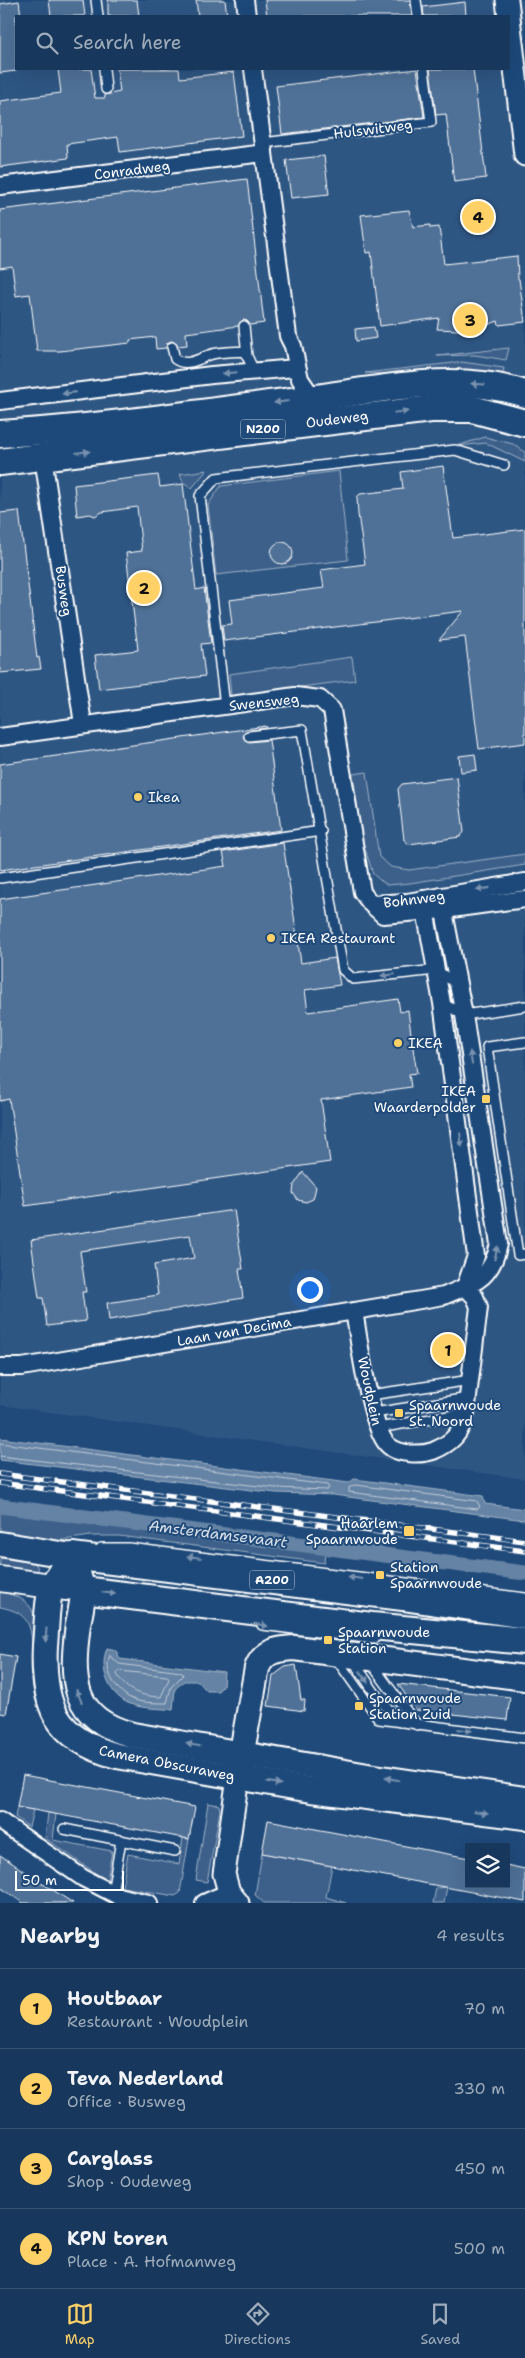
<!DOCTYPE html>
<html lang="en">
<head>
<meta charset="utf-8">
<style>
  body { margin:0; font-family:"Shantell Sans",sans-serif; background:#203f62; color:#f1f3f6 }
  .controls { position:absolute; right:15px; bottom:15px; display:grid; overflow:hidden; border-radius:0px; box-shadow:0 5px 20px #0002 }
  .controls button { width:45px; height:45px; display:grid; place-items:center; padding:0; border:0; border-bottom:1px solid #365272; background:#17385c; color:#f1f3f6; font:25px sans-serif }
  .scale { position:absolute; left:15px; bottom:12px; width:109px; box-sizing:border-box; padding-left:5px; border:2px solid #fff; border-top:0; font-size:14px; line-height:18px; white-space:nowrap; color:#fff; -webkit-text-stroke:4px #1f4a7a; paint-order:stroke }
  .you { position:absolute; left:309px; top:1289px; width:18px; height:18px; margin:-12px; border:4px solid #fff; border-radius:50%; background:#1a73e8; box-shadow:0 0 0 8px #1a73e833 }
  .badge { display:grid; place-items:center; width:32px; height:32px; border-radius:50%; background:#ffd166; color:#111; font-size:16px; font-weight:700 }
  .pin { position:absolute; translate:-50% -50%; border:2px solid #fff; box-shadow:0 1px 5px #0006 }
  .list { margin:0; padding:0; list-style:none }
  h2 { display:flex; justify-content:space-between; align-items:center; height:65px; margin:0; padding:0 20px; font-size:21px }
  h2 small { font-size:16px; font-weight:400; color:#9eacbb }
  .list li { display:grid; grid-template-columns:32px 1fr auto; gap:15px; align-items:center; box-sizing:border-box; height:80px; padding:0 20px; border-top:1px solid #365272 }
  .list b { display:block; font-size:19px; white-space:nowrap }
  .list p { margin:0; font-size:16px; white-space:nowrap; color:#9eacbb }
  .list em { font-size:16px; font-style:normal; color:#9eacbb }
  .icon { flex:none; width:28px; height:28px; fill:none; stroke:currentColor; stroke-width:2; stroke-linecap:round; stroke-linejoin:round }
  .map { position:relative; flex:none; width:525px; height:1903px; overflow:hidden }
  .search { position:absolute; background:#17385c; box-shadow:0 5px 20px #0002; left:15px; right:15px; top:15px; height:55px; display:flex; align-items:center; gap:12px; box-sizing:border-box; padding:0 18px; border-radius:0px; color:#9eacbb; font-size:19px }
  .sheet { height:385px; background:#17385c }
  nav { display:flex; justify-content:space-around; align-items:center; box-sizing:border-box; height:70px; border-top:1px solid #365272; background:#17385c; font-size:14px; color:#9eacbb }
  nav a { display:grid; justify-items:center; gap:2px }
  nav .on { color:#ffd166 }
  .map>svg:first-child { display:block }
  .built { fill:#2e5683; fill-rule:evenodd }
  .green { fill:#3c618b; stroke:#9eb0c5 }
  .water { fill:#6583a4; stroke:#a3b5c8 }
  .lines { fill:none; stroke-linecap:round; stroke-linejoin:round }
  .shore { stroke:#c1cddb; stroke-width:1 }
  .canal { stroke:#6583a4; stroke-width:15 }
  .building { fill:#507197; stroke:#fff }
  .service-casing { stroke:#fff; stroke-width:12 }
  .minor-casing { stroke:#fff; stroke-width:20 }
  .tertiary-casing { stroke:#fff; stroke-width:25 }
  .secondary-casing { stroke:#fff; stroke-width:28 }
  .primary-casing { stroke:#fff; stroke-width:30 }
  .service { stroke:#1f4a7a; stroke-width:9 }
  .minor { stroke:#1f4a7a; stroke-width:16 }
  .tertiary { stroke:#1f4a7a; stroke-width:21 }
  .secondary { stroke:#1f4a7a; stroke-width:24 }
  .primary { stroke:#1f4a7a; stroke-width:26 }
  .rail-casing { stroke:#fff; stroke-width:5.5 }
  .rail { stroke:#1f4a7a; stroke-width:4; stroke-dasharray:11; stroke-linecap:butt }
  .oneway { fill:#7992af }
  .poi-dot { fill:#ffd166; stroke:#1f4a7a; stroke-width:2 }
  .labels { text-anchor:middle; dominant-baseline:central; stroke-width:4; stroke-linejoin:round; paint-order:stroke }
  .shield { fill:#1f4a7a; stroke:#bcc9d7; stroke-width:1 }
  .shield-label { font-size:12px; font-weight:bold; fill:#fff }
  .street-label { font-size:14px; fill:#fff; stroke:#1f4a7a }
  .poi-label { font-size:14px; fill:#fff; stroke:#1f4a7a; text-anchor:start }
  .water-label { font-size:15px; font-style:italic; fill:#d8e0e8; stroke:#1f4a7a }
</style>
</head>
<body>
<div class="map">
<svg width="525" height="1903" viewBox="0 0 525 1903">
  <rect width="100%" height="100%" fill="#1f4a7a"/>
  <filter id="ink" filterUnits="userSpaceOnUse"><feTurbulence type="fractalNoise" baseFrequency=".02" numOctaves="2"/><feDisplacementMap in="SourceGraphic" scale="10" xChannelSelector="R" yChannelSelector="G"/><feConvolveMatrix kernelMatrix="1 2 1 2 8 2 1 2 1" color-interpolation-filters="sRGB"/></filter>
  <g filter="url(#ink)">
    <path class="built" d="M0,0H525V1479L0,1405ZM16,16H509V69H16Z"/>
    <g class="green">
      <path d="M509,348L506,360L475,355L437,356Z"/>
      <path d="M462,362L504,368L502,378L365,373Z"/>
      <path d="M485,437L513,444L525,452V462L486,443L457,446Z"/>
      <path d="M207,470L192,488L183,482L180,474Z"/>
      <path d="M339,471L348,560L216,575L208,505L221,486Z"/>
      <path d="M352,657L355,680L231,696L229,674Z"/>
      <path d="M367,772L379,857L391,867L409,870L525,854V865L410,883L388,885L381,881L373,874L362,839L353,774Z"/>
      <path d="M0,1511L325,1551L324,1563L119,1536H91L57,1541L0,1534Z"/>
      <path d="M0,1558L35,1563L38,1568V1575L0,1569Z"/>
      <path d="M0,1592C39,1599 36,1617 36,1651H32C32,1625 28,1612 0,1607Z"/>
      <path d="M208,1803L219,1805L220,1811L207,1882L196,1880Z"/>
      <path d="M17,1807L33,1810L29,1827L15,1817Z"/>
      <path d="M48,1813L56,1814L53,1840L112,1851L107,1881L45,1838Z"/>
      <path d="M183,1838L189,1839L180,1893L175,1896L122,1887L128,1854L179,1864Z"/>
      <path d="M262,1853L332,1866L326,1897L346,1903H264L255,1895Z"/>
      <path d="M447,1887L444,1903H433L436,1888Z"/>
    </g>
    <g class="water">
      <path d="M0,1438L349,1483L354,1479L483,1496L485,1504L525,1509V1520L333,1495L276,1493L0,1460Z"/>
      <path d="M107,1648L116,1650L120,1659L224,1672L223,1686L218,1691H207L198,1681H184L175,1689L173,1710C160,1708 145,1709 133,1705C110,1698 98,1670 107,1648Z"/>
    </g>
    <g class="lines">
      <g class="shore">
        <path d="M0,1443L327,1485L329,1488L327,1490L276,1488L0,1456"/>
        <path d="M356,1485L477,1501L480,1507L477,1509L349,1492V1488Z"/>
        <path d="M110,1656L119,1664L181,1672L183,1675L171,1687L167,1703C157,1703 144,1703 135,1700C119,1695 102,1672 110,1656Z"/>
        <path d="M120,1671L167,1676L169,1679L161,1697C141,1696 126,1692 117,1674Z"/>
      </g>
      <path class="canal" d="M0,1506L525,1573"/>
    </g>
    <g class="building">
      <path d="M49,0H83L85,16H51Z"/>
      <path d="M108,0H137L139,16H108Z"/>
      <path d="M196,0H225L227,16H198Z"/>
      <path d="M265,0H410L412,16H267Z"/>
      <path d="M19,1L21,16H16V71L0,73V4Z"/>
      <path d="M465,2L466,16H424L423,7Z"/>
      <path d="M58,69H91L95,98H105V95L120,92L117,69H179L180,78L234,72L242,136L120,152L118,137L67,144L68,158L0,167V101L61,93Z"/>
      <path d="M417,69L424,117L282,134L276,86Z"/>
      <path d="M430,69H473L486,178L454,182L446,114L436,115Z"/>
      <path d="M324,156L329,194L291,198L286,160Z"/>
      <path d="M247,179L264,323L250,325L247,321L243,320L238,326L186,333L187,345L178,346L176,342L171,341L167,343L166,348L156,349L155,337L130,340V343L60,351H37L30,294L16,296L12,266L0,268V210Z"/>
      <circle cx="478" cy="218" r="12"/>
      <path d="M409,210L413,227L430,225V228L439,227L444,264L517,256L518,279H519L525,322L499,325L498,321L479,328L458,330L437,329L439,318L380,326L371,252L366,253L361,215Z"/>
      <path d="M374,327L376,338L356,341L355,329Z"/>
      <path d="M443,466L453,538L525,529V743L479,749L465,637L439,640L463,611L224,641L222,625L232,624L229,600L324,588L321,570L365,564L358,514L357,497L360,494L403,489L401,472Z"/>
      <path d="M158,475L160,487L183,484L196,590L204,588L211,643L201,644L205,676L99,689L95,655L138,650L126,553L142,551L137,507L102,512L95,516L90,514L77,516L74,485Z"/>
      <path d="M19,511L37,658L39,657L41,669L0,673V513Z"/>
      <circle cx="282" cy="553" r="11"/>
      <path d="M266,726L267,728L246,731L243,737L249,742L269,740L281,830L0,870V764Z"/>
      <path d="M475,754L477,770L461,772L459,756Z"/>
      <path d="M457,777L464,832L460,837L409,844L404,840L398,789L402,784Z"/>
      <path d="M283,843L301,963L335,958L340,985L305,990L308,1012L398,999L400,1012L408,1010L412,1042L417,1073L409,1074L411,1087L321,1100L330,1162L25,1206L9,1099L0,1101V899L226,866L223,852Z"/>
      <path d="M303,1172L316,1187L313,1199L306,1202L298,1200L293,1193L294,1185Z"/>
      <path d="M234,1210L243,1269H239L243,1298L109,1320L107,1303L158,1295L154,1265L194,1258L190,1235L80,1251L86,1292H82L86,1321L47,1326L43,1298H39L31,1240Z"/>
      <path d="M454,1339L460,1356L441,1362L436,1344Z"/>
      <path d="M0,1654L16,1657L6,1714L0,1713Z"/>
      <path d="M296,1665L301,1700H305L304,1711L268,1706L273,1676L285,1667Z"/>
      <path d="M398,1684L510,1697L507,1720L416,1710Z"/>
      <path d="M23,1775L195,1807L189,1839L17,1807Z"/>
      <path d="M268,1820L469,1858V1884H506V1865L525,1869V1902L262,1853Z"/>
      <path d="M0,1855L42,1883L73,1903H23L0,1887Z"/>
    </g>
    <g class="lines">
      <defs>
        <g id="service">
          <path d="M96,0L98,16"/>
          <path d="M416,0L418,16"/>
          <path d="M104,69L106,89"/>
          <path d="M263,143L431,122L424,69"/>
          <path d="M244,326L247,356L254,371"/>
          <path d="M172,347L175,359C186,367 199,359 209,355C221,351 235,352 246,351"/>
          <path d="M225,706L200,496L216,478L455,450L504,465"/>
          <path d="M249,736L302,730L343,970L353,979L436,970L458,985"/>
          <path d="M0,878L321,831"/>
          <path d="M442,1003L464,1015L525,1006"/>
          <path d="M525,1042L487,1047L518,1255L525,1254"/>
          <path d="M370,1395L471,1380"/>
          <path d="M374,1413L469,1398"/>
          <path d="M378,1428L466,1413"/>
          <path d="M101,1548H129L525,1598"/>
          <path d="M262,1625L373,1639"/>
          <path d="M335,1657L379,1719L525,1738"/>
          <path d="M352,1659L379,1699L400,1722"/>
          <path d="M370,1662L417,1725"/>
          <path d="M64,1829L175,1851"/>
          <path d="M112,1893L121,1840"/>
        </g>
        <g id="minor">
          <path d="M245,0L247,16"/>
          <path d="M253,69L288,336L293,346L300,379L313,398"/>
          <path d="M0,186L264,153"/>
          <path d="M0,401L212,375L296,368"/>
          <path d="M43,457L83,724"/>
          <path d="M0,737L295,696L320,699L332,710L362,892L371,904L383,915L444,910L525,899"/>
          <path d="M423,899L442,1003L476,1256L465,1287"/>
          <path d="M371,904L407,902L525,882"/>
          <path d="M354,1311C359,1338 370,1431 389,1446C399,1455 421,1455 433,1451C452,1443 461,1434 466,1413L479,1307L475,1297L465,1287"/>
          <path d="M0,1367H22L444,1296C474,1283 491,1280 499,1244L464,1015L441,896"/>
          <path d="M0,1821L83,1878L118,1896L149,1903"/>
          <path d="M204,1903L229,1892"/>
        </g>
        <g id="tertiary">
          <path d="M507,0L525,155"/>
          <path d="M238,1777L224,1874L229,1892L238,1903"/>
        </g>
        <g id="secondary">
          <path d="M0,1544L72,1556"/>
          <path d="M72,1556C65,1566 55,1577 51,1588C46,1606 47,1627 45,1645C42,1705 55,1739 117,1756L311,1790L525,1817"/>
          <path d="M72,1556C75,1567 81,1578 82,1589C84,1600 80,1613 78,1624C71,1679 70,1719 133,1735L368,1776L525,1799"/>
          <path d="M0,1579L66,1588"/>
          <path d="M239,1768L257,1668C264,1651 277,1649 294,1648L525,1678"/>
        </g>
        <g id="primary">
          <path d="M0,434C103,428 206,412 308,399C379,390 455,371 525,394"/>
          <path d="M0,462L431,409H472L525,423"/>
          <path d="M72,1556L403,1597L525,1615"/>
          <path d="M83,1590L372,1626L525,1641"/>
        </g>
      </defs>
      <use href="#service" class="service-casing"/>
      <use href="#minor" class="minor-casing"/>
      <use href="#tertiary" class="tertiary-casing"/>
      <use href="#secondary" class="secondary-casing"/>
      <use href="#primary" class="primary-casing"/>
      <use href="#service" class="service"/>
      <use href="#minor" class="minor"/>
      <use href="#tertiary" class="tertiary"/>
      <use href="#secondary" class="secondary"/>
      <use href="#primary" class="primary"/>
      <defs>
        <g id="rail">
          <path d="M0,1474L525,1541"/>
          <path d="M0,1483L525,1551"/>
        </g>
      </defs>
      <use href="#rail" class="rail-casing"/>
      <use href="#rail" class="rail"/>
    </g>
    <defs><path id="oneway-solid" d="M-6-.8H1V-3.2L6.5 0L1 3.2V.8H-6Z" transform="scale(1.25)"/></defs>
    <g class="oneway">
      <use href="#oneway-solid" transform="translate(230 373) rotate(175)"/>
      <use href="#oneway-solid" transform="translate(478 384) rotate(-177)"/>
      <use href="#oneway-solid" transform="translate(69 393) rotate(173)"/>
      <use href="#oneway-solid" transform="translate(281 402) rotate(173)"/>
      <use href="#oneway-solid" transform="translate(401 412) rotate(-6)"/>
      <use href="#oneway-solid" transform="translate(83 452) rotate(-7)"/>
      <use href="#oneway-solid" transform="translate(483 889) rotate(171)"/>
      <use href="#oneway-solid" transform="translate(388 975) rotate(174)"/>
      <use href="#oneway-solid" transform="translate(471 1058) rotate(-99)"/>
      <use href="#oneway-solid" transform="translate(461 1140) rotate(82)"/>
      <use href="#oneway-solid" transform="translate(496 1253) rotate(-76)"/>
      <use href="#oneway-solid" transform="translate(194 1557) rotate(-173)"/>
      <use href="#oneway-solid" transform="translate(355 1578) rotate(-173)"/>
      <use href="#oneway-solid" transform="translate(109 1593) rotate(6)"/>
      <use href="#oneway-solid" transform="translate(261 1625) rotate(11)"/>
      <use href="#oneway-solid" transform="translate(46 1635) rotate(94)"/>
      <use href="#oneway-solid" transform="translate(364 1677) rotate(56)"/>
      <use href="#oneway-solid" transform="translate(79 1696) rotate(-113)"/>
      <use href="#oneway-solid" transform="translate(465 1730) rotate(7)"/>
      <use href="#oneway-solid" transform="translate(193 1745) rotate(-170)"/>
      <use href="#oneway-solid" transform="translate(392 1779) rotate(-171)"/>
      <use href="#oneway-solid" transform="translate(274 1783) rotate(10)"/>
      <use href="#oneway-solid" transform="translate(481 1812) rotate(8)"/>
    </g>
  </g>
  <g class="poi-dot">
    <circle cx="138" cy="797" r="5"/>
    <circle cx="271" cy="938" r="5"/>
    <circle cx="398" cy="1043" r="5"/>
    <rect x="481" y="1094" width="10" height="10" rx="2.5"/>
    <rect x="394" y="1408" width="10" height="10" rx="2.5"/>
    <rect x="403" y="1525" width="12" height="12" rx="2.5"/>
    <rect x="375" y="1570" width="10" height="10" rx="2.5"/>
    <rect x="323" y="1635" width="10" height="10" rx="2.5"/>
    <rect x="354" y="1701" width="10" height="10" rx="2.5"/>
  </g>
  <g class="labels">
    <g class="shield">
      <rect x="240.5" y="419.5" width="45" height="19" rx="4"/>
      <rect x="249.5" y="1570.5" width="45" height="19" rx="4"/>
    </g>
    <g class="shield-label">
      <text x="263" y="429">N200</text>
      <text x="272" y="1580">A200</text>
    </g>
    <g class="street-label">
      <text transform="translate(373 129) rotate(-7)">Hulswitweg</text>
      <text transform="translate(132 170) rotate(-7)">Conradweg</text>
      <text transform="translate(337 419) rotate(-7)">Oudeweg</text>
      <text transform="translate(64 591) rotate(82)">Busweg</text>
      <text transform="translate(264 702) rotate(-6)">Swensweg</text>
      <text transform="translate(414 899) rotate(-7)">Bohnweg</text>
      <text transform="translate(234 1331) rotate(-10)">Laan van Decima</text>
      <text transform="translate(370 1391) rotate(78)">Woudplein</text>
      <text transform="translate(167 1763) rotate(11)">Camera Obscuraweg</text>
    </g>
    <g class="poi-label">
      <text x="148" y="797">Ikea</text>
      <text x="281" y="938">IKEA Restaurant</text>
      <text x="408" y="1043">IKEA</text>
      <text x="476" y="1091" text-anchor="end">IKEA<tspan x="476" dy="16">Waarderpolder</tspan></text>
      <text x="409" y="1405">Spaarnwoude<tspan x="409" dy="16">St. Noord</tspan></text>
      <text x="398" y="1523" text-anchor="end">Haarlem<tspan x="398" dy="16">Spaarnwoude</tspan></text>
      <text x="390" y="1567">Station<tspan x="390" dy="16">Spaarnwoude</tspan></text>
      <text x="338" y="1632">Spaarnwoude<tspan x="338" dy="16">Station</tspan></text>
      <text x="369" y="1698">Spaarnwoude<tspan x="369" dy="16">Station Zuid</tspan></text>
    </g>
    <g class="water-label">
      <text transform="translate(218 1534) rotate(7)">Amsterdamsevaart</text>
    </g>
  </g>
</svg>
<div class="controls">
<button><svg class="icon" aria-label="layers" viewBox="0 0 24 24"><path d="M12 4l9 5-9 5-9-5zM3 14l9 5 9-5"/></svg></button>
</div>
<div class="scale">50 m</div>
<div class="you"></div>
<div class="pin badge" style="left:448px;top:1350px">1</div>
<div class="pin badge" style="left:144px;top:588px">2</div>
<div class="pin badge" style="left:470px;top:320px">3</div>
<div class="pin badge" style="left:478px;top:217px">4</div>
<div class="search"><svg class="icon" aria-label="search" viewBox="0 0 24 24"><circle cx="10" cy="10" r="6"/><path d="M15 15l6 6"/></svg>Search here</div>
</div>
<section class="sheet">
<h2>Nearby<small>4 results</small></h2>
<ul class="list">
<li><span class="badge">1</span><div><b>Houtbaar</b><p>Restaurant · Woudplein</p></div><em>70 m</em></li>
<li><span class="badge">2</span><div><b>Teva Nederland</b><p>Office · Busweg</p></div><em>330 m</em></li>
<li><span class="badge">3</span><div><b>Carglass</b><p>Shop · Oudeweg</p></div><em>450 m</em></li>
<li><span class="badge">4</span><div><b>KPN toren</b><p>Place · A. Hofmanweg</p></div><em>500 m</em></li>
</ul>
</section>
<nav>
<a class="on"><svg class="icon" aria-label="map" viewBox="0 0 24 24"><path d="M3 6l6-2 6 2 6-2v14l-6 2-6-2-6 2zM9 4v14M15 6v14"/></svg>Map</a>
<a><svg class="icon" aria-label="directions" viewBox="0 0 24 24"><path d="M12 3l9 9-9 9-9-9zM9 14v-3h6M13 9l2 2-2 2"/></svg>Directions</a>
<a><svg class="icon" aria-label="saved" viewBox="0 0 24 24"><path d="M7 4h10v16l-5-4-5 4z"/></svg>Saved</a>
</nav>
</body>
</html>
